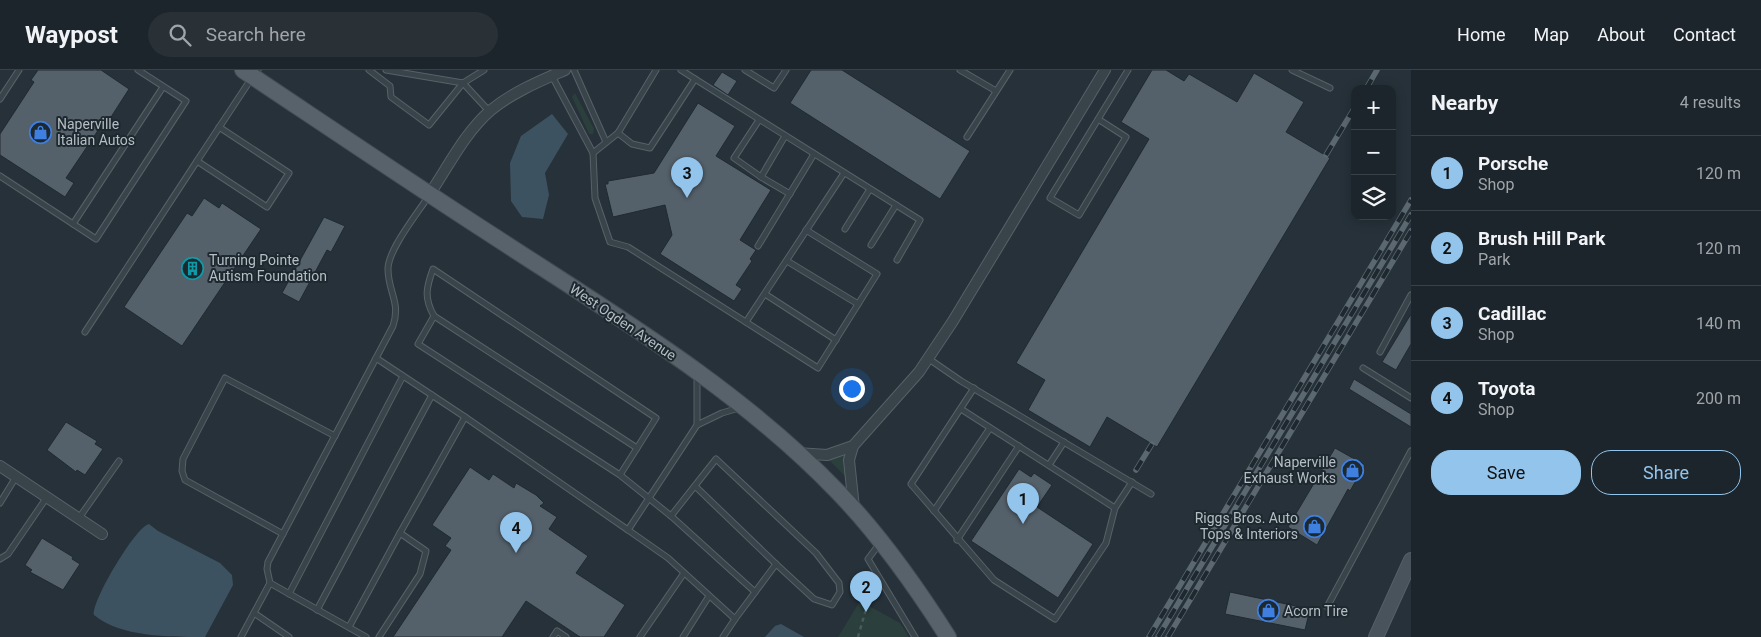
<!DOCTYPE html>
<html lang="en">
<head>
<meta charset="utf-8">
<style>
  body { margin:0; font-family:Roboto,sans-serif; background:#293137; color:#f1f3f6 }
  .controls { position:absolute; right:15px; top:15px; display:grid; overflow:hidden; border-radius:10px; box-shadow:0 2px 12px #0003 }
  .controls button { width:45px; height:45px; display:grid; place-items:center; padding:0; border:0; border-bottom:1px solid #3a4247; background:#1c252b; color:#f1f3f6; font:25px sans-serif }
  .you { position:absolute; left:851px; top:318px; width:18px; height:18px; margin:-12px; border:4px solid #fff; border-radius:50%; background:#1a73e8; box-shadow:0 0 0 8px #1a73e833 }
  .badge { display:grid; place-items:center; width:32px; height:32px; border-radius:50%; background:#93c5ec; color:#111; font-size:16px; font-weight:700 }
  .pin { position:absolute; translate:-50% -41px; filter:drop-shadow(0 1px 2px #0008) }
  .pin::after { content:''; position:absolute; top:26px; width:18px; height:15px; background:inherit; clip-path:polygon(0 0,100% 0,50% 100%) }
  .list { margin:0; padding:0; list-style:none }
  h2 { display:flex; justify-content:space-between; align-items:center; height:65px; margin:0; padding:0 20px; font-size:21px }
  h2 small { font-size:16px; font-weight:400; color:#a0a5a9 }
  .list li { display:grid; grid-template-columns:32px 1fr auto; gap:15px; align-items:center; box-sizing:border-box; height:75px; padding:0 20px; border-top:1px solid #3a4247 }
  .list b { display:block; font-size:19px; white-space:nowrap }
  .list p { margin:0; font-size:16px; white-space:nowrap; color:#a0a5a9 }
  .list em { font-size:16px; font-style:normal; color:#a0a5a9 }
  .actions { display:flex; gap:10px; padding:15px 20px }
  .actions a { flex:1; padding:11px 0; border:1px solid #93c5ec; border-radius:20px; text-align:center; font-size:18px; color:#93c5ec }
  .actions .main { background:#93c5ec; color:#111 }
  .icon { flex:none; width:28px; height:28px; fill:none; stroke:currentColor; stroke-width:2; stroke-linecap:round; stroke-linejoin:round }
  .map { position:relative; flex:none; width:1411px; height:567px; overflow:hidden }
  header { display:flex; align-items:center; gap:30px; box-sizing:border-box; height:70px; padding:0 25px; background:#1c252b; border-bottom:1px solid #3a4247 }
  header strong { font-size:24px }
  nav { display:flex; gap:28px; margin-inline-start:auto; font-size:18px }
  .search { width:350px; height:45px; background:#293137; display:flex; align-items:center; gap:12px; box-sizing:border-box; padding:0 18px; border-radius:28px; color:#a0a5a9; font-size:19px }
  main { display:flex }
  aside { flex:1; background:#1c252b }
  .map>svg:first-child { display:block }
  .green { fill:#2b3f3c }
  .water { fill:#3d5260 }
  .building { fill:#54606a; stroke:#202a31 }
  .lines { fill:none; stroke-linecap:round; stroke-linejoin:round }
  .lane-casing { stroke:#576168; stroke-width:7 }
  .street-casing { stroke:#576168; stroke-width:12 }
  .secondary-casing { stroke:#576168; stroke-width:16 }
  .primary-casing { stroke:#424c53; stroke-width:18 }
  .path { stroke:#495c5a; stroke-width:2.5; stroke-dasharray:4 4; stroke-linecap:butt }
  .lane { stroke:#39434a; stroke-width:5 }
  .street { stroke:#39434a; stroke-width:10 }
  .secondary { stroke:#48535c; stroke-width:14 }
  .primary { stroke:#57626a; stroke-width:16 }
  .rail-casing { stroke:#5c6870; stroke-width:5.5 }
  .rail { stroke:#1e282f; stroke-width:4; stroke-dasharray:11; stroke-linecap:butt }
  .labels { text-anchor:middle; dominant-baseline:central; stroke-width:4; stroke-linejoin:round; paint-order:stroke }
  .poi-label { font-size:14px; fill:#b5bec5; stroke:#1e282f; text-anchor:start }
  .street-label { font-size:14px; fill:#b5bec5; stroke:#1e282f }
</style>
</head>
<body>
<header>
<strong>Waypost</strong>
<div class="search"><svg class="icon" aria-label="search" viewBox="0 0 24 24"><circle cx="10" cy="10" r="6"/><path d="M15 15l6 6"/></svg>Search here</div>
<nav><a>Home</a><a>Map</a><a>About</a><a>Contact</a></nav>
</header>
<main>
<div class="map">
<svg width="1411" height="567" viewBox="0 0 1411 567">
  <rect width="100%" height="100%" fill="#263139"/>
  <g class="green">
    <path d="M575,23L594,59L593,64H589L572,27Z"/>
    <path d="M847,381L846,407L827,388Z"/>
    <path d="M860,531L900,553L909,567H838Z"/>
  </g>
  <g class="water">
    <path d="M552,44L568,64L545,103L549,125L543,149L522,147L511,131L510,93L521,66Z"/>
    <path d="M149,454L158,461L220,493L232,505L233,515L205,567C169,567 120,567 94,545C91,532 136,456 149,454Z"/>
    <path d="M781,554L804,567H765L775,556Z"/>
  </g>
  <g class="building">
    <path d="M38,0H101L129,19L104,58L101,56L66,108L74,113L65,127L0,85V64L34,12L31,10Z"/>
    <path d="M811,0H842L970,81L940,129L790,33Z"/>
    <path d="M1152,0H1166L1184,11L1189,4L1237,32L1254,3L1304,32L1286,62L1330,88L1157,377L1107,347L1090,377L1028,340L1045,310L1016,293L1149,69L1121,52Z"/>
    <path d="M722,2L737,11L728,25L713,15Z"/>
    <path d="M698,33L735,56L716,86L771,120L740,170L756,180L750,189L752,191L736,215L742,219L734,231L660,184L672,165L665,135L613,147L605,114H608V111L654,103Z"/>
    <path d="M204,128L219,138L222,133L261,159L182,276L124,237L187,143L192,146Z"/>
    <path d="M324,147L345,156L331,182L327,180L299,232L282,223Z"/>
    <path d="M1411,244V274L1396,300L1382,292Z"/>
    <path d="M1354,309L1411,344V357L1349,319Z"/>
    <path d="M66,352L97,371L95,374L103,379L85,405L77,400L76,402L47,380Z"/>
    <path d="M1335,378L1365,395L1350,421L1348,419L1317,475L1288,457Z"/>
    <path d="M470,397L489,410L493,404L514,418L516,413L536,425L544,433L540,436L557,447L549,459L588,486L576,503L625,535L604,567H580L526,531L502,567H393L451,480L445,476L451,468L432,455Z"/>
    <path d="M1019,399L1031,407L1034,403L1052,415L1037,437L1093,474L1058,528L971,471Z"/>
    <path d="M42,468L73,487L72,489L80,494L63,520L30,502L32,500L25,495Z"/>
    <path d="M1230,522L1310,539L1305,560L1225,544Z"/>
  </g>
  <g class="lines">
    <defs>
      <g id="lane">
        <path d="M369,0L390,16L391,27L429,55L463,13"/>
        <path d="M386,0L463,13"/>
        <path d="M484,0L463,13L489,41"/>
        <path d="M574,0L606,72"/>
        <path d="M745,0L774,18L786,0"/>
        <path d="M960,0L996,21"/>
        <path d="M1292,0L1330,18"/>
        <path d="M552,6L593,83L595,128L610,172L628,177L818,298L877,204L806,160"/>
        <path d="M695,9L920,150L897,190"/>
        <path d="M0,29L19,0"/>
        <path d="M1098,49L1126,67L1079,145L1050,128L1128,0"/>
        <path d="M759,50L734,88L761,107"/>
        <path d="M219,57L289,103L267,137L197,91L253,6L258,0"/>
        <path d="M618,63L632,74L650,78L695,9L681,0"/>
        <path d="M785,66L761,107L790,124"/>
        <path d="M967,67L1010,0"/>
        <path d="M593,83L618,63L656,0"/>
        <path d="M0,106L96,169L186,31L138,0"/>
        <path d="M73,154L163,17"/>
        <path d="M845,159L870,119"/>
        <path d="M871,175L896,135"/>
        <path d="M758,176L814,84"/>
        <path d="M787,191L858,234"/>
        <path d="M765,224L836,270"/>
        <path d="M434,246L637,378"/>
        <path d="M746,252L844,103"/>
        <path d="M85,262L197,91"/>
        <path d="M1380,282L1411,225"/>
        <path d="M376,288L465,347L400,463L426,481L420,504L379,567"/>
        <path d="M929,289L961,311L1151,424"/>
        <path d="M1363,298L1411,328"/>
        <path d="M697,306V355"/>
        <path d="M974,318L911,414L994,510L1055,549L1106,473L1115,438"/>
        <path d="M961,339L1115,438L1132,412"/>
        <path d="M465,347L628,460"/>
        <path d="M1049,395L1064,372"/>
        <path d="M620,405L418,274L434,246C424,228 426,218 433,199L656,348L620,405L671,446L716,389L816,483L839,513L840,522L832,535L814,529L776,494L735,549"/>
        <path d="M695,416L776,494"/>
        <path d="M0,433L16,407"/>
        <path d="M934,441L990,358"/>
        <path d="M671,446L755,522"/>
        <path d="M79,448L119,391"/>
        <path d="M283,464L185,410L182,401L183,389L225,308L335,366"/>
        <path d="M957,470L1019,376"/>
        <path d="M880,473L868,489L915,567"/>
        <path d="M0,489L8,484L47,427"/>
        <path d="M270,513L366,567"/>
        <path d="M289,524L403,306"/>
        <path d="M1327,537L1411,381"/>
        <path d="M317,540L432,325"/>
        <path d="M254,543L289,567"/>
        <path d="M349,557L400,463"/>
        <path d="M241,567L270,513L267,499L268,492L393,256C401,232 388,222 388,199C388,180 417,144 428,127"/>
        <path d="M553,567L557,561L566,567"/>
        <path d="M640,567L684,503"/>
        <path d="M683,567L709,526"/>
        <path d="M723,567L735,549L668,488L628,460L697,355L722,343L739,338"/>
      </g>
      <g id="street">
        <path d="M429,125C448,97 465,62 491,40C513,22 540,11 565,0"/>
        <path d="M853,376L849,390L854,438"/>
        <path d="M797,383L827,385L853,376L919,302L953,251L1105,0"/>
        <path d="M0,396L102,464"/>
      </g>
      <path id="secondary" d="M1376,567L1411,490"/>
      <path id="primary" d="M243,0C327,56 411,113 495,167C613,244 739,319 837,421C880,465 915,515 948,567"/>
    </defs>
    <use href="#lane" class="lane-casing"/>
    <use href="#street" class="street-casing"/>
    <use href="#secondary" class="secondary-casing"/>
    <use href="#primary" class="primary-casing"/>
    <path class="path" d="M858,567L868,532"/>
    <use href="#lane" class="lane"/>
    <use href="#street" class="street"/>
    <use href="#secondary" class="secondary"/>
    <use href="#primary" class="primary"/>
    <defs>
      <g id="rail">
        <path d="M1366,19L1377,0"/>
        <path d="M1326,85L1355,37"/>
        <path d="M1136,400L1152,374"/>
        <path d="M1149,567L1411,130"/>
        <path d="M1158,567L1411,145"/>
        <path d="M1168,567L1411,161"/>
      </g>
    </defs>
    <use href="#rail" class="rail-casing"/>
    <use href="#rail" class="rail"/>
  </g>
  <defs>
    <symbol id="shop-ring" viewBox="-11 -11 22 22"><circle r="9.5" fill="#1e282f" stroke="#3f7fe0" stroke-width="1.5"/><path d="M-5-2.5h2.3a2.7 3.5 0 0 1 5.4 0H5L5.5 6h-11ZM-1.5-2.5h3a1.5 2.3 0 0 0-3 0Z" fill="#3f7fe0"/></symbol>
    <symbol id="building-ring" viewBox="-11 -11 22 22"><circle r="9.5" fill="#1e282f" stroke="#0f9aa8" stroke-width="1.5"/><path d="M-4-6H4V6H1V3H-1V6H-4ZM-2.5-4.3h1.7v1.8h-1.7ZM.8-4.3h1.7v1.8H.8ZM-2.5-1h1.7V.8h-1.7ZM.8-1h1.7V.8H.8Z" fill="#0f9aa8"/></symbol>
  </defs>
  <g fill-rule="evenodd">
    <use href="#shop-ring" x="28" y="50" width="25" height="25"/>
    <use href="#building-ring" x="180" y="186" width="25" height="25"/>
    <use href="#shop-ring" x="1340" y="388" width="25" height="25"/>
    <use href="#shop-ring" x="1302" y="444" width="25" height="25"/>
    <use href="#shop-ring" x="1256" y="528" width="25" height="25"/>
  </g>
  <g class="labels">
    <g class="poi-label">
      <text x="57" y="54">Naperville<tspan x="57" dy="16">Italian Autos</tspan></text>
      <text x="209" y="190">Turning Pointe<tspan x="209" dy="16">Autism Foundation</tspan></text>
      <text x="1336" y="392" text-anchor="end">Naperville<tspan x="1336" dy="16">Exhaust Works</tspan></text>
      <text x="1298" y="448" text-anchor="end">Riggs Bros. Auto<tspan x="1298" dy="16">Tops &amp; Interiors</tspan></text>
      <text x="1284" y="541">Acorn Tire</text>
    </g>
    <g class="street-label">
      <text transform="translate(623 252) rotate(34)">West Ogden Avenue</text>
    </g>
  </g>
</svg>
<div class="controls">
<button>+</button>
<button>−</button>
<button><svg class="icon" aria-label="layers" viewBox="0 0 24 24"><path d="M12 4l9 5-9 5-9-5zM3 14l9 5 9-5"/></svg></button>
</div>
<div class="you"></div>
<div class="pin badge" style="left:1023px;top:454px">1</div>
<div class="pin badge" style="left:866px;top:542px">2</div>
<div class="pin badge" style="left:687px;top:128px">3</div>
<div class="pin badge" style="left:516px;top:483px">4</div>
</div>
<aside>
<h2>Nearby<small>4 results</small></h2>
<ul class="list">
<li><span class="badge">1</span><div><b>Porsche</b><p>Shop</p></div><em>120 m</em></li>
<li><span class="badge">2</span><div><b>Brush Hill Park</b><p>Park</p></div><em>120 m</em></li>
<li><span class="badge">3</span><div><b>Cadillac</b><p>Shop</p></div><em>140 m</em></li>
<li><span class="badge">4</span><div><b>Toyota</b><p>Shop</p></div><em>200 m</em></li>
</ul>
<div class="actions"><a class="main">Save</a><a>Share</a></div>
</aside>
</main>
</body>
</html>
